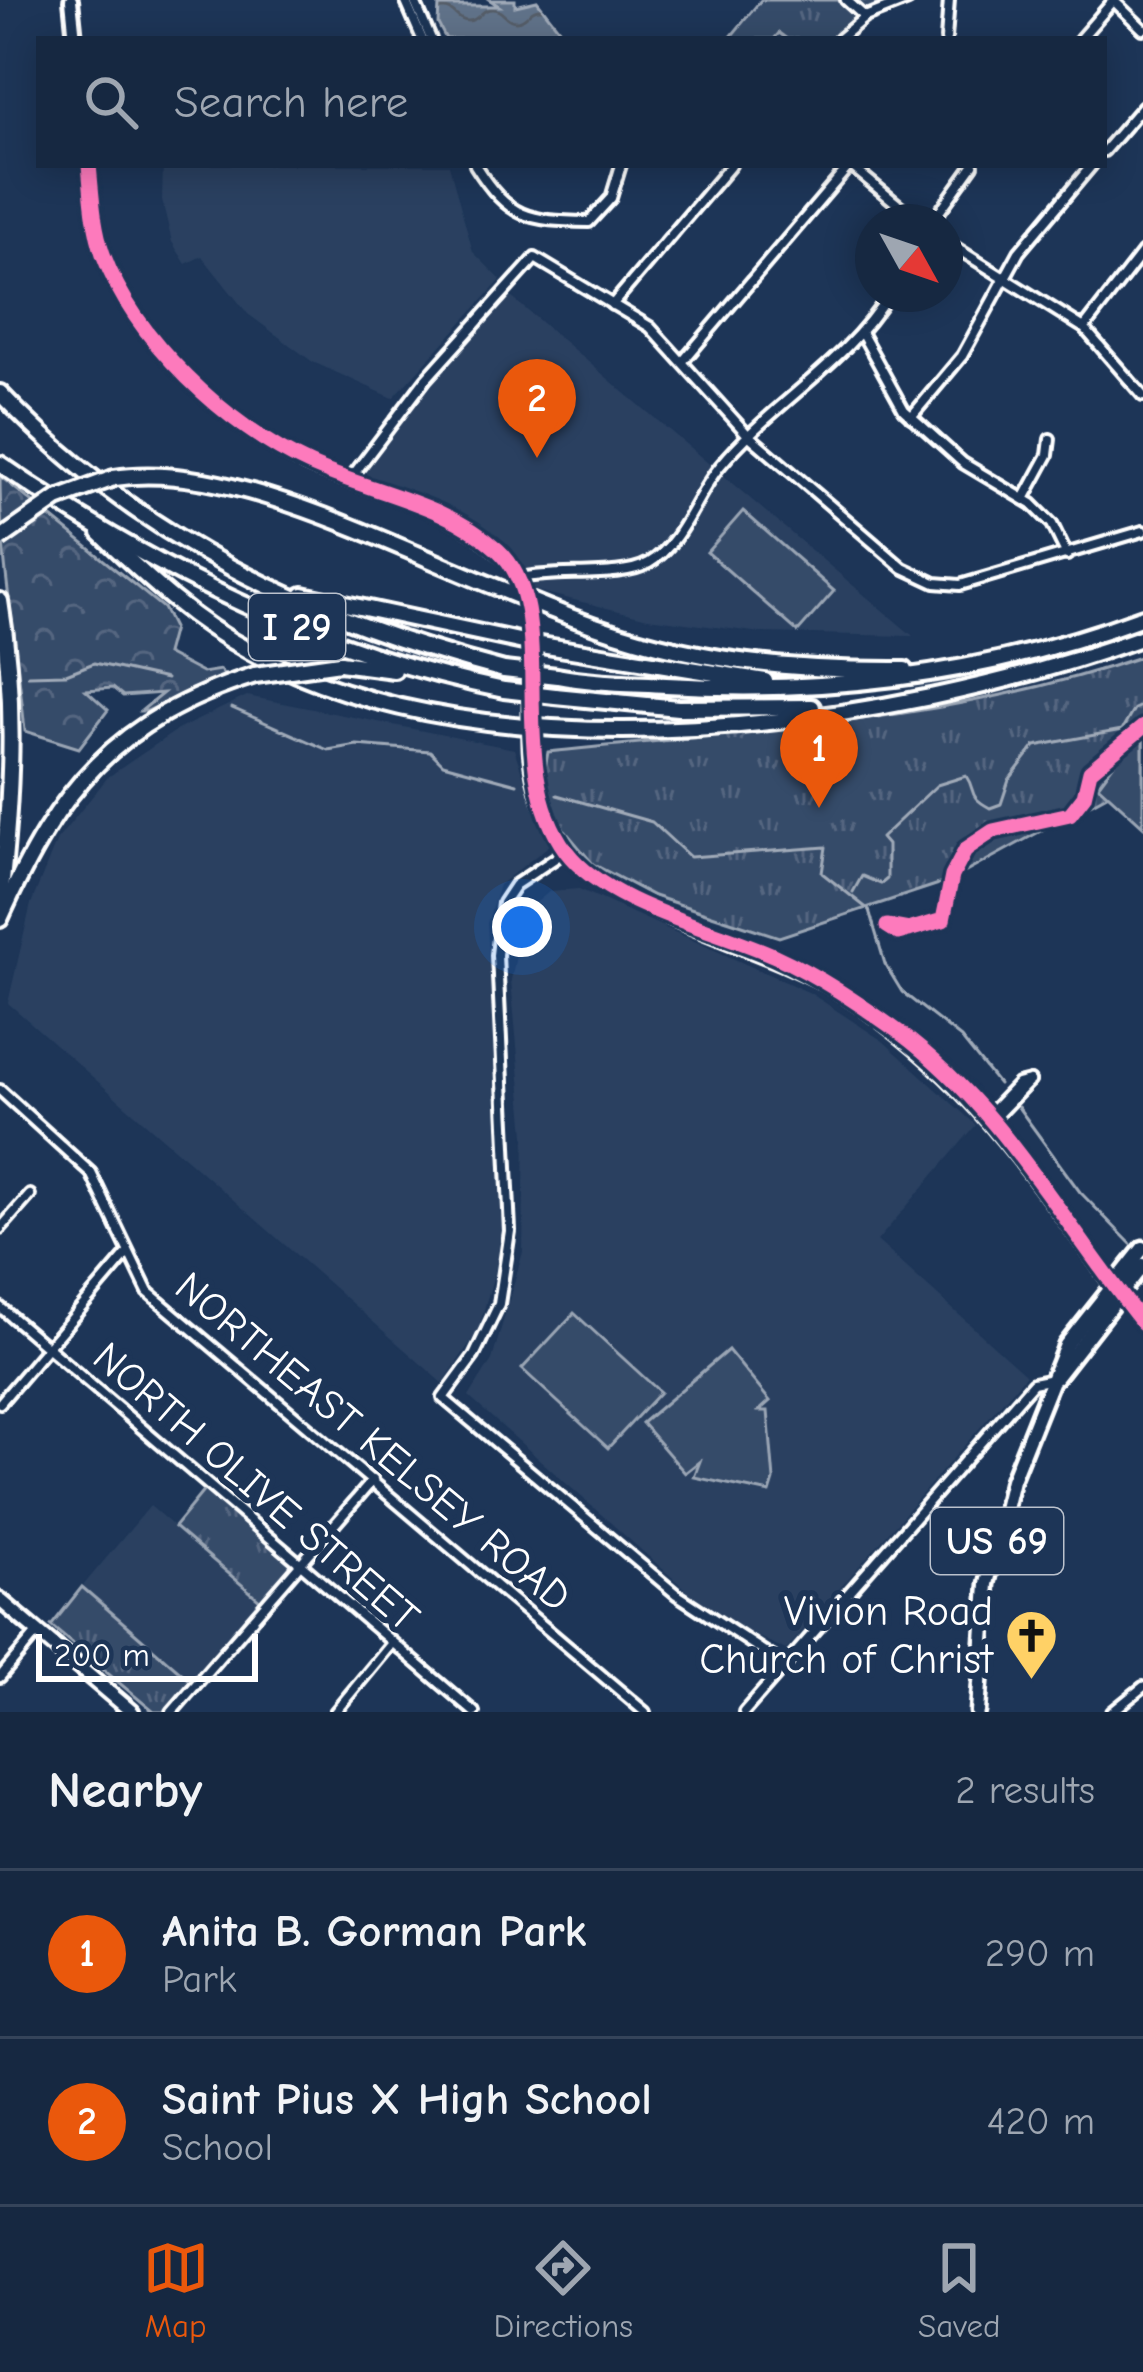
<!DOCTYPE html>
<html lang="en">
<head>
<meta charset="utf-8">
<style>
  body { margin:0; font-family:"Comic Neue",sans-serif; background:#23344c; color:#f1f3f6 }
  .compass { position:absolute; left:855px; top:204px; width:108px; height:108px; border-radius:50%; background:#162841; box-shadow:0 6px 30px #0003; rotate:130deg }
  .scale { position:absolute; left:36px; bottom:30px; width:222px; box-sizing:border-box; padding-left:12px; border:6px solid #fff; border-top:0; font-size:33px; line-height:42px; white-space:nowrap; color:#fff; -webkit-text-stroke:9px #1d3557; paint-order:stroke }
  .you { position:absolute; left:522px; top:927px; width:42px; height:42px; margin:-30px; border:9px solid #fff; border-radius:50%; background:#1a73e8; box-shadow:0 0 0 18px #1a73e833 }
  .badge { display:grid; place-items:center; width:78px; height:78px; border-radius:50%; background:#ea580c; color:#fff; font-size:39px; font-weight:700 }
  .pin { position:absolute; translate:-50% -99px; filter:drop-shadow(0 3px 6px #0008) }
  .pin::after { content:''; position:absolute; top:63px; width:42px; height:36px; background:inherit; clip-path:polygon(0 0,100% 0,50% 100%) }
  .list { margin:0; padding:0; list-style:none }
  h2 { display:flex; justify-content:space-between; align-items:center; height:156px; margin:0; padding:0 48px; font-size:51px }
  h2 small { font-size:39px; font-weight:400; color:#9ea6b1 }
  .list li { display:grid; grid-template-columns:78px 1fr auto; gap:36px; align-items:center; box-sizing:border-box; height:168px; padding:0 48px; border-top:3px solid #35445a }
  .list b { display:block; font-size:45px; white-space:nowrap }
  .list p { margin:0; font-size:39px; white-space:nowrap; color:#9ea6b1 }
  .list em { font-size:39px; font-style:normal; color:#9ea6b1 }
  .icon { flex:none; width:66px; height:66px; fill:none; stroke:currentColor; stroke-width:2; stroke-linecap:round; stroke-linejoin:round }
  .map { position:relative; flex:none; width:1143px; height:1712px; overflow:hidden }
  .search { position:absolute; background:#162841; box-shadow:0 6px 30px #0003; left:36px; right:36px; top:36px; height:132px; display:flex; align-items:center; gap:30px; box-sizing:border-box; padding:0 42px; border-radius:0px; color:#9ea6b1; font-size:45px }
  .sheet { height:492px; background:#162841 }
  nav { display:flex; justify-content:space-around; align-items:center; box-sizing:border-box; height:168px; border-top:3px solid #35445a; background:#162841; font-size:33px; color:#9ea6b1 }
  nav a { display:grid; justify-items:center; gap:6px }
  nav .on { color:#ea580c }
  .map>svg:first-child { display:block }
  .built { fill:#2a4161 }
  .grass { fill:url(#grass-tufts); stroke:#9aa5b4; stroke-width:3 }
  .forest { fill:url(#forest-crowns); stroke:#9aa5b4; stroke-width:3 }
  .garden { fill:#364b69; stroke:#9aa5b4; stroke-width:3 }
  .water { fill:url(#water-waves); stroke:#a0aab8; stroke-width:3 }
  .lines { fill:none; stroke-linecap:round; stroke-linejoin:round }
  .stream { stroke:#a0aab8; stroke-width:3 }
  .street-casing { stroke:#fff; stroke-width:16 }
  .secondary-casing { stroke:#fff; stroke-width:20 }
  .primary-casing { stroke:#fff; stroke-width:21 }
  .highway-casing { stroke:#fff; stroke-width:22 }
  .street { stroke:#1d3557; stroke-width:8 }
  .secondary { stroke:#1d3557; stroke-width:10 }
  .primary { stroke:#1d3557; stroke-width:12 }
  .highway { stroke:#1d3557; stroke-width:14 }
  .highway-bridge-casing { stroke:#fff; stroke-width:22; stroke-linecap:butt }
  .highway-bridge { stroke:#1d3557; stroke-width:14 }
  .cycleway-casing { stroke:#1d3557; stroke-width:22 }
  .cycleway { stroke:#fd7abc; stroke-width:15 }
  .labels { text-anchor:middle; dominant-baseline:central; stroke-width:12; stroke-linejoin:round; paint-order:stroke }
  .shield { fill:#1d3557; stroke:#bbc2cd; stroke-width:3 }
  .shield-label { font-size:39px; font-weight:bold; fill:#fff }
  .street-label { font-size:42px; fill:#fff; stroke:#1d3557 }
  .poi-label { font-size:42px; fill:#fff; stroke:#1d3557; text-anchor:end }
</style>
</head>
<body>
<div class="map">
<svg width="1143" height="1712" viewBox="0 0 1143 1712">
  <defs>
    <pattern id="grass-tufts" width="24" height="20" patternUnits="userSpaceOnUse" patternTransform="scale(3)"><rect width="24" height="20" fill="#364b69"/><path d="M3 7l-1-3M5 7V3M7 7l1-3M15 17l-1-3M17 17v-4M19 17l1-3" fill="none" stroke="#546680"/></pattern>
    <pattern id="forest-crowns" width="20" height="18" patternUnits="userSpaceOnUse" patternTransform="scale(3)"><rect width="20" height="18" fill="#364b69"/><path d="M2 6a3 3 0 1 1 6 0M12 15a3 3 0 1 1 6 0" fill="none" stroke="#546680"/></pattern>
    <pattern id="water-waves" width="16" height="10" patternUnits="userSpaceOnUse" patternTransform="scale(3)"><rect width="16" height="10" fill="#617289"/><path d="M0 5q4-4 8 0t8 0" fill="none" stroke="#555d67"/></pattern>
  </defs>
  <rect width="100%" height="100%" fill="#1d3557"/>
  <filter id="ink" filterUnits="userSpaceOnUse"><feTurbulence type="fractalNoise" baseFrequency=".00833" numOctaves="2"/><feDisplacementMap in="SourceGraphic" scale="24" xChannelSelector="R" yChannelSelector="G"/><feConvolveMatrix kernelMatrix="1 2 1 2 8 2 1 2 1" color-interpolation-filters="sRGB"/></filter>
  <g filter="url(#ink)">
    <g class="built">
      <path d="M163,165H449L473,252L501,280L393,398L313,362L248,314L202,256L186,264L172,242L162,200Z"/>
      <path d="M510,296L913,636L761,633L648,618L533,590L518,559L495,538L429,499L367,477L365,470L393,429Z"/>
      <path d="M247,696L514,749L538,821L551,844L499,885L487,923L504,1239L478,1331L443,1383L8,1003L31,904L57,840L108,777L177,730Z"/>
      <path d="M579,889L810,993L883,1041L976,1125L877,1241L1026,1375L786,1650L732,1624L693,1596L469,1397L492,1360L523,1252L525,1134L511,980L525,912L550,891Z"/>
      <path d="M150,1506L262,1602L192,1682L82,1587Z"/>
    </g>
    <g class="grass">
      <path d="M761,0H887L867,9L835,39H787L779,33L774,39H729Z"/>
      <path d="M1143,656V786L1118,789L951,880L779,937L654,896L593,864L561,826L543,780L548,752C747,731 953,722 1143,656Z"/>
      <path d="M205,1489L294,1564L262,1602L174,1527Z"/>
      <path d="M82,1587L192,1682L166,1712H154L51,1626Z"/>
    </g>
    <path class="forest" d="M0,476L163,608L173,628L166,654L202,673L220,670L225,676L147,711H141L163,693L123,696L113,688L86,690L108,710L79,748L25,731C17,645 0,562 0,476Z"/>
    <g class="garden">
      <path d="M743,511L834,591L798,632L707,552Z"/>
      <path d="M1143,725V826L1098,785Z"/>
      <path d="M574,1313L660,1392L608,1448L522,1369Z"/>
      <path d="M728,1350L770,1401L759,1411H768L774,1480L770,1493L694,1477L700,1461L685,1473L642,1423Z"/>
    </g>
    <path class="water" d="M490,0H515V6L537,1L567,39H446L438,24L439,6H499Z"/>
    <g class="lines">
      <g class="stream">
        <path d="M28,675L66,674L94,663L166,679"/>
        <path d="M232,708L328,750L357,745L430,751L443,764L517,784"/>
        <path d="M557,795L652,822L690,857L826,847L822,873L869,910L885,964L902,992L961,1038L998,1084"/>
        <path d="M853,892L862,876L881,884L887,879V845L881,838L937,785L966,776C977,792 966,795 990,808L1001,804L1009,780L1035,746L1122,730L1134,709L1143,705"/>
        <path d="M1018,1107L1080,1192L1131,1244"/>
      </g>
      <defs>
        <g id="street">
          <path d="M405,0L422,39"/>
          <path d="M414,0L431,39"/>
          <path d="M846,0L865,17"/>
          <path d="M1113,0L1143,29"/>
          <path d="M839,39L865,17L908,0"/>
          <path d="M946,39L949,0"/>
          <path d="M1080,39L1114,0"/>
          <path d="M1104,151L1143,106"/>
          <path d="M475,165C509,219 528,221 589,222L611,198L621,165"/>
          <path d="M850,165L919,222"/>
          <path d="M932,222L973,165"/>
          <path d="M945,241L1084,328L1143,396"/>
          <path d="M612,305L731,165"/>
          <path d="M1084,328L1143,252"/>
          <path d="M862,334L904,410L963,463L1032,504L1052,524L1067,555"/>
          <path d="M684,360L850,165"/>
          <path d="M911,417L962,356L1019,252L1092,165"/>
          <path d="M350,479L426,379L535,258L650,327L747,434L903,568L935,583L960,585L1143,531"/>
          <path d="M1024,499L1048,455L1050,439"/>
          <path d="M521,578C559,570 621,579 649,563C682,544 696,495 720,466C771,404 847,363 889,294"/>
          <path d="M566,851L515,885L503,903L497,955L510,1231L499,1304L474,1356L443,1398L676,1594L786,1666"/>
          <path d="M0,1090L91,1173L148,1292L645,1712"/>
          <path d="M988,1115L1018,1084L1030,1081"/>
          <path d="M988,1115H997L1030,1081"/>
          <path d="M0,1229L30,1195"/>
          <path d="M1119,1294L1143,1323"/>
          <path d="M0,1307L474,1712"/>
          <path d="M0,1403L127,1254"/>
          <path d="M0,1677L37,1633"/>
          <path d="M172,1712L373,1480"/>
          <path d="M335,1712L392,1643"/>
          <path d="M744,1712L1033,1383L1053,1379"/>
          <path d="M1112,1712L1143,1687"/>
        </g>
        <g id="secondary">
          <path d="M71,0L75,39"/>
          <path d="M89,165C92,195 93,225 103,254C134,339 227,426 307,464C373,494 449,502 502,555C546,598 526,696 531,755C534,787 547,821 565,848C605,910 767,946 835,989C965,1071 1024,1163 1111,1283"/>
        </g>
        <g id="primary">
          <path d="M1055,1378L1143,1265"/>
          <path d="M0,1600L132,1712"/>
          <path d="M978,1712L987,1584L1012,1480L1066,1345L1143,1248"/>
        </g>
        <g id="highway">
          <path d="M0,393C139,540 311,620 504,670"/>
          <path d="M0,464C153,570 320,653 504,690"/>
          <path d="M114,478C228,459 392,547 501,589"/>
          <path d="M100,533C147,578 194,622 251,652C492,783 894,729 1143,637"/>
          <path d="M303,595L528,643L765,681"/>
          <path d="M0,601C17,702 11,800 0,900"/>
          <path d="M550,609C672,659 774,671 905,670"/>
          <path d="M340,663L394,670"/>
          <path d="M557,676C593,683 630,683 666,685C829,695 990,674 1143,617"/>
          <path d="M555,696L678,708L812,707"/>
          <path d="M0,919C58,789 115,719 255,675"/>
        </g>
      </defs>
      <use href="#street" class="street-casing"/>
      <use href="#secondary" class="secondary-casing"/>
      <use href="#primary" class="primary-casing"/>
      <use href="#highway" class="highway-casing"/>
      <use href="#street" class="street"/>
      <use href="#secondary" class="secondary"/>
      <use href="#primary" class="primary"/>
      <use href="#highway" class="highway"/>
      <defs>
        <g id="highway-bridge">
          <path d="M0,539L57,499L114,478"/>
          <path d="M501,589L550,609"/>
          <path d="M504,670L557,676"/>
          <path d="M255,675L340,663"/>
          <path d="M504,690L555,696"/>
        </g>
      </defs>
      <use href="#highway-bridge" class="highway-bridge-casing"/>
      <use href="#highway-bridge" class="highway-bridge"/>
      <defs>
        <g id="cycleway">
          <path d="M89,165C92,195 93,225 103,254C134,339 228,428 309,464C372,493 445,502 498,550C564,610 500,761 566,851C607,906 714,928 775,956C819,976 860,1004 899,1032C1003,1109 1063,1224 1143,1323"/>
          <path d="M909,930L887,926L898,933L943,920L952,876L966,849L993,831L1070,814L1084,796L1090,771L1143,727"/>
        </g>
      </defs>
      <use href="#cycleway" class="cycleway-casing"/>
      <use href="#cycleway" class="cycleway"/>
    </g>
  </g>
  <defs>
    <symbol id="church-pin" viewBox="-11 -11 22 30"><path d="M0 17L-7.5 6A9.5 9.5 0 1 1 7.5 6Z" fill="#ffd166" stroke="#1d3557"/><path d="M-1.2-6h2.4v3.5h3.3v2.4h-3.3V6h-2.4V-.1h-3.3v-2.4h3.3Z" fill="#111"/></symbol>
  </defs>
  <g fill-rule="evenodd">
    <use href="#church-pin" x="1002" y="1606" width="59" height="81"/>
  </g>
  <g class="labels">
    <g class="shield">
      <rect x="249" y="594" width="96" height="66" rx="9"/>
      <rect x="931" y="1508" width="132" height="66" rx="9"/>
    </g>
    <g class="shield-label">
      <text x="297" y="627">I 29</text>
      <text x="997" y="1541">US 69</text>
    </g>
    <g class="street-label">
      <text transform="translate(373 1442) rotate(40)">NORTHEAST KELSEY ROAD</text>
      <text transform="translate(256 1487) rotate(41)">NORTH OLIVE STREET</text>
    </g>
    <g class="poi-label">
      <text x="993" y="1611">Vivion Road<tspan x="993" dy="48">Church of Christ</tspan></text>
    </g>
  </g>
</svg>
<svg class="compass" viewBox="-18 -18 36 36"><path d="M0-13l5 13h-10z" fill="#e53935"/><path d="M0 13l5-13h-10z" fill="#9ea6b1"/></svg>
<div class="scale">200 m</div>
<div class="you"></div>
<div class="pin badge" style="left:819px;top:808px">1</div>
<div class="pin badge" style="left:537px;top:458px">2</div>
<div class="search"><svg class="icon" aria-label="search" viewBox="0 0 24 24"><circle cx="10" cy="10" r="6"/><path d="M15 15l6 6"/></svg>Search here</div>
</div>
<section class="sheet">
<h2>Nearby<small>2 results</small></h2>
<ul class="list">
<li><span class="badge">1</span><div><b>Anita B. Gorman Park</b><p>Park</p></div><em>290 m</em></li>
<li><span class="badge">2</span><div><b>Saint Pius X High School</b><p>School</p></div><em>420 m</em></li>
</ul>
</section>
<nav>
<a class="on"><svg class="icon" aria-label="map" viewBox="0 0 24 24"><path d="M3 6l6-2 6 2 6-2v14l-6 2-6-2-6 2zM9 4v14M15 6v14"/></svg>Map</a>
<a><svg class="icon" aria-label="directions" viewBox="0 0 24 24"><path d="M12 3l9 9-9 9-9-9zM9 14v-3h6M13 9l2 2-2 2"/></svg>Directions</a>
<a><svg class="icon" aria-label="saved" viewBox="0 0 24 24"><path d="M7 4h10v16l-5-4-5 4z"/></svg>Saved</a>
</nav>
</body>
</html>
